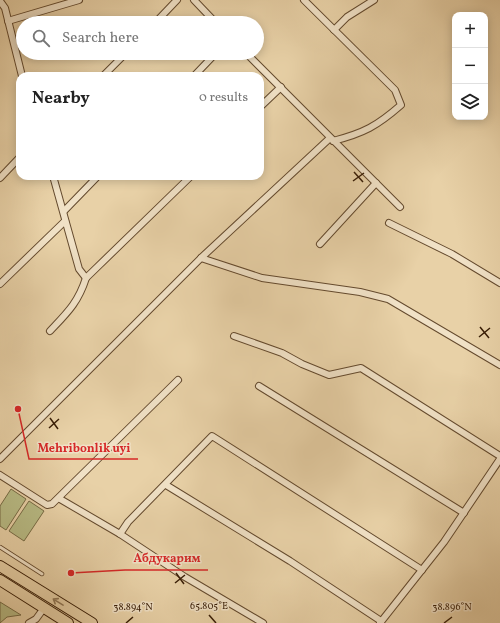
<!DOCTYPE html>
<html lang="en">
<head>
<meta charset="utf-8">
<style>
  body { margin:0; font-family:Vollkorn,serif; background:#f2f2f2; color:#222 }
  .controls { position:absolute; right:12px; top:12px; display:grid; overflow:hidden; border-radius:8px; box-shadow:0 2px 10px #0003 }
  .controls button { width:36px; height:36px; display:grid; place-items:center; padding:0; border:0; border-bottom:1px solid #e0e0e0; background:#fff; color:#222; font:20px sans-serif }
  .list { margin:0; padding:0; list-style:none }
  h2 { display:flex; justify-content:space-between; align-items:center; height:52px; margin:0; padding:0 16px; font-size:17px }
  h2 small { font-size:13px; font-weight:400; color:#767676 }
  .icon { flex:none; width:22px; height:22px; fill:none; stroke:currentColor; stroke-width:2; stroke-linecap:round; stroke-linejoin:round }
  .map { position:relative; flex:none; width:500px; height:623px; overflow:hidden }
  .search { position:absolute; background:#fff; box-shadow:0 2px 10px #0003; left:16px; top:16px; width:248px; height:44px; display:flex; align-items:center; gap:10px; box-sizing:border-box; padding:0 14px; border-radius:22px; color:#767676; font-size:15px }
  .panel { position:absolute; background:#fff; box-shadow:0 2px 10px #0003; left:16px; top:72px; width:248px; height:108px; border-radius:12px }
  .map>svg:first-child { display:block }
  .green { fill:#b8bb85; stroke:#786c46 }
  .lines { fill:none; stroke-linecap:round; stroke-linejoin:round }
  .service-casing { stroke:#644a2e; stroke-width:4.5 }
  .minor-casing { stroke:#644a2e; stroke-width:8 }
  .trunk-casing { stroke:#381d06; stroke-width:12 }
  .service { stroke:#f0e1c6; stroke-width:3 }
  .minor { stroke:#f0e1c6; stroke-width:6 }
  .trunk { stroke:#e8d1a7; stroke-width:10 }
  .oneway { stroke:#907756 }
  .ticks { fill:none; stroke:#381d06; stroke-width:1.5 }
  .ticks-label { font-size:10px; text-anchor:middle; fill:#381d06; stroke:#f0e1c6; stroke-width:3; stroke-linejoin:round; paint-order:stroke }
  .leader { fill:none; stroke:#d62828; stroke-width:1.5 }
  .callout-dot { fill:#d62828; stroke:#f0e1c6; stroke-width:1.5 }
  .callout-label { font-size:12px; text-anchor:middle; font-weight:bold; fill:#d62828; stroke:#f0e1c6; stroke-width:3; stroke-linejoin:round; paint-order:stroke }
</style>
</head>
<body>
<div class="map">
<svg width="500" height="623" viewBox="0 0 500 623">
  <rect width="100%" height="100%" fill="#e8d1a7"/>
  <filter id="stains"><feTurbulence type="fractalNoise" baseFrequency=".005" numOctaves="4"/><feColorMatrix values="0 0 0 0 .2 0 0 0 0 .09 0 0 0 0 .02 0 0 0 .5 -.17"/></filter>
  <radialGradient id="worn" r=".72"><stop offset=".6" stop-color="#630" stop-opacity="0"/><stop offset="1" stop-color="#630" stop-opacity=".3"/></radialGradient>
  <g class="green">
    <path d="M11,489L26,499L6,530L0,526V506Z"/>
    <path d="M29,501L44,511L24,541L9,531Z"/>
    <path d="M0,602L21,615L7,617L0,623Z"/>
  </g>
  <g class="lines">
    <defs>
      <path id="service" d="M0,547L42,574"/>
      <g id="minor">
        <path d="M194,0L216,23"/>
        <path d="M304,0L395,90L401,105C377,126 364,133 333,141"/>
        <path d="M0,1L5,8L22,76"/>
        <path d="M8,21L79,0"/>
        <path d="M155,23L177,0"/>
        <path d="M334,30L347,17L374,0"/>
        <path d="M246,53L400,207"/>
        <path d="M103,76L126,53"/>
        <path d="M194,76L216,53"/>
        <path d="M260,107L281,87"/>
        <path d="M53,176L79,269L86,278"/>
        <path d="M0,178L20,157"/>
        <path d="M64,211L98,176"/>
        <path d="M389,223L452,254L500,283"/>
        <path d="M320,244L376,183"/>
        <path d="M201,258L262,278L360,292L388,299L500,365"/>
        <path d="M0,284L65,221"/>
        <path d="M50,331C67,313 78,303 86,278L191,176"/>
        <path d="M234,336L282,353L302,364L329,375L361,368L500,456"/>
        <path d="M259,386L464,513"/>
        <path d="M0,459L201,258L330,138"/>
        <path d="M0,475L47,505L52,504L178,380"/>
        <path d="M166,485L290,561L381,621"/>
        <path d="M60,499L120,534L185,577L263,623"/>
        <path d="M120,534L128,522L212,436L422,570"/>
        <path d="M29,623L36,619L44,608"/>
        <path d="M380,623L444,542L500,459"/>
      </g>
      <g id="trunk">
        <path d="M0,566L92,623"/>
        <path d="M0,580L68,623"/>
      </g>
    </defs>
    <use href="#service" class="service-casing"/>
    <use href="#minor" class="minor-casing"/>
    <use href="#trunk" class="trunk-casing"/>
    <use href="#service" class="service"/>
    <use href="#minor" class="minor"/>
    <use href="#trunk" class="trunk"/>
  </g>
  <defs><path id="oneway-shaft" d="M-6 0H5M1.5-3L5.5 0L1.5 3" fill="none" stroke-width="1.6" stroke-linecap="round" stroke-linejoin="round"/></defs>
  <use class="oneway" href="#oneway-shaft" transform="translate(58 602) rotate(-148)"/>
  <path class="ticks" d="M354,172L363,182M353,181L364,173M480,327L489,338M479,337L490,328M50,418L58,429M49,428L59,419M176,573L184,584M175,583L185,575M209,615L216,623M126,623L133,617M444,623L452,617"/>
  <g class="ticks-label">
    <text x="209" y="609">65.805°E</text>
    <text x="133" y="610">38.894°N</text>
    <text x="452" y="610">38.896°N</text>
  </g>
  <path class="leader" d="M18 409L29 459H138M71 573L125 570H208"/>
  <g class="callout-dot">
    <circle cx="18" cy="409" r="4"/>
    <circle cx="71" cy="573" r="4"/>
  </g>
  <g class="callout-label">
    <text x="84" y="452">Mehribonlik uyi</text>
    <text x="167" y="562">Абдукарим</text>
  </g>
  <rect width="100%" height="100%" filter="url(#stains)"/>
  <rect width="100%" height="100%" fill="url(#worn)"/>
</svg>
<div class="controls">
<button>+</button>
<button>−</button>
<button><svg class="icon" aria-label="layers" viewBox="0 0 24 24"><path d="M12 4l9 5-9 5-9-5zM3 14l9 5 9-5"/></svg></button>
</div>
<div class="search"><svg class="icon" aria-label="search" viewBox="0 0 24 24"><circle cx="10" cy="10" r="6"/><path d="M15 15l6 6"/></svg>Search here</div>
<section class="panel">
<h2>Nearby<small>0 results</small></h2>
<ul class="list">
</ul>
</section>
</div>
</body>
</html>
